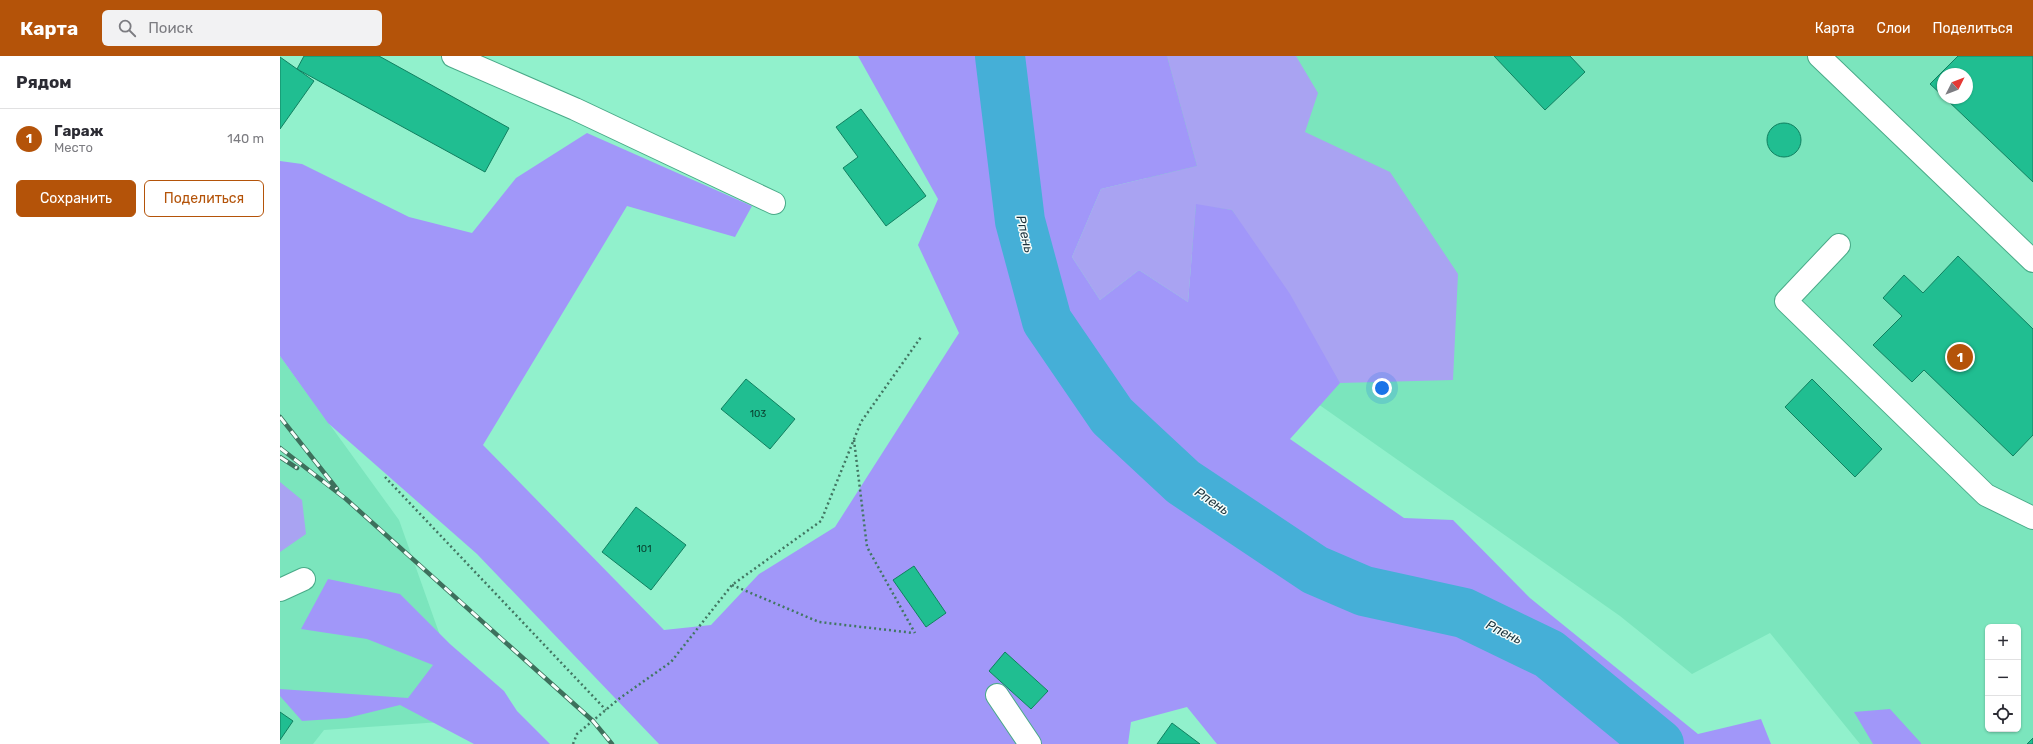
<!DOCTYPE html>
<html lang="ru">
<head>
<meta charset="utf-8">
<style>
  body { margin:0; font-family:Rubik,sans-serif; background:#f2f2f3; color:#2b2b33 }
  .controls { position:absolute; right:12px; bottom:12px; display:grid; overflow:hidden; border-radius:6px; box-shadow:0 1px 3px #0004 }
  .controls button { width:36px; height:36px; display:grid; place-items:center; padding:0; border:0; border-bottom:1px solid #e1e1e2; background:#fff; color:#2b2b33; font:20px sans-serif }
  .compass { position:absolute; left:1657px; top:12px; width:36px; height:36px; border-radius:50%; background:#fff; box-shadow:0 1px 3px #0004; rotate:48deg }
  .you { position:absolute; left:1102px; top:332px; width:14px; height:14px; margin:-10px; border:3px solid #fff; border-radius:50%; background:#1a73e8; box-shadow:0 0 0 6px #1a73e833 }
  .badge { display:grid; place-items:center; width:26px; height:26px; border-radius:50%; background:#b45309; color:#fff; font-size:13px; font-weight:700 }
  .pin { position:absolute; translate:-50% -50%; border:2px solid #fff; box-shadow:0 1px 4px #0006 }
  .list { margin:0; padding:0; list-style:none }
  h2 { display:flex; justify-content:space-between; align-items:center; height:52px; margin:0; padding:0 16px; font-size:17px }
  h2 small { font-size:13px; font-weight:400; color:#7c7c81 }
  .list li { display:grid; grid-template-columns:26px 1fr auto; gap:12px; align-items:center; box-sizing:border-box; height:60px; padding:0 16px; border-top:1px solid #e1e1e2 }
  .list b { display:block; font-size:15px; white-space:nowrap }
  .list p { margin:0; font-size:13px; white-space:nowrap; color:#7c7c81 }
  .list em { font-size:13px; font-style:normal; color:#7c7c81 }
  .actions { display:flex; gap:8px; padding:12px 16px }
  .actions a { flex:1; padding:9px 0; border:1px solid #b45309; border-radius:6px; text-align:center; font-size:14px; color:#b45309 }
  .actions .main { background:#b45309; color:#fff }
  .icon { flex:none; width:22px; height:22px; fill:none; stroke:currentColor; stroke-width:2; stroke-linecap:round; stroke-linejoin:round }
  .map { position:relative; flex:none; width:1753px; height:688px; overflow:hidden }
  header { display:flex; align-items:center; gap:24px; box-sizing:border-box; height:56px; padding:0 20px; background:#b45309; color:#fff }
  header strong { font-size:19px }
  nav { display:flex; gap:22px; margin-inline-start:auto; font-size:14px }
  .search { width:280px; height:36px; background:#f2f2f3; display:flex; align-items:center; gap:10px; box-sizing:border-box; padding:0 14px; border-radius:6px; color:#7c7c81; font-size:15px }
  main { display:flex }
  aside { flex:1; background:#fff }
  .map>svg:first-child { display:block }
  .built { fill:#7be5bd; fill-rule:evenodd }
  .green { fill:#a9a3f2 }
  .forest { fill:#a197f9; fill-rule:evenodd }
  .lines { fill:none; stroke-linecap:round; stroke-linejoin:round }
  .river { stroke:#45afd7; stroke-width:50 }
  .building { fill:#20be91; stroke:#108060 }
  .minor-casing { stroke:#49aa88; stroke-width:24 }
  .path { stroke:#427662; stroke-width:2.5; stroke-dasharray:2 3; stroke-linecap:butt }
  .minor { stroke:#fff; stroke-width:22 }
  .rail-casing { stroke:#3d705c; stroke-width:4.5 }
  .rail { stroke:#f5fdfa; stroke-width:3; stroke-dasharray:9; stroke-linecap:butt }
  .labels { text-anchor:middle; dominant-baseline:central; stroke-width:3; stroke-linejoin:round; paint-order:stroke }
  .number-label { font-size:10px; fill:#083c2c }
  .water-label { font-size:13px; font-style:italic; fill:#1c333d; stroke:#f5fdfa }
</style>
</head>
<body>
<header>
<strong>Карта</strong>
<div class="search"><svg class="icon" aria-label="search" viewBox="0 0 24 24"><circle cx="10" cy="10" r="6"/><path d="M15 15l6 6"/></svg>Поиск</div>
<nav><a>Карта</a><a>Слои</a><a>Поделиться</a></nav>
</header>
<main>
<aside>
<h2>Рядом<small></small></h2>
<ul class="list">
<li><span class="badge">1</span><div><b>Гараж</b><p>Место</p></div><em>140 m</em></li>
</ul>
<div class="actions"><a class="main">Сохранить</a><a>Поделиться</a></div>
</aside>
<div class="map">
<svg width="1753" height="688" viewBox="0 0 1753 688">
  <rect width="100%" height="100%" fill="#91f1cc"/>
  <g class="built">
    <path d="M838,0H1753V688H1580L1490,577L1412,618L1340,560L1011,329L870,136ZM1663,18H1687V42H1663ZM1708,571H1738V673H1708Z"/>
    <path d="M0,300L119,464L190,664L44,674L33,688H0Z"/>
  </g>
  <g class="green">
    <path d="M887,0H1016L1038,37L1025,76L1110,116L1178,218L1173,324L1060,327L952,154L916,149L908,246L859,214L820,244L792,201L821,133L917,110Z"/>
    <path d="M0,426L22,444L26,478L0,496Z"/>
  </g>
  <g class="forest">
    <path d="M578,0H887L917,110L821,133L792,201L820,244L859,214L908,246L916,148L952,154L1010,238L1060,327L1010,383L1124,462L1173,464L1250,542L1418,678L1481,663L1491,688H937L907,651L851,666L848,688H379L197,498L48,367L0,300V105L22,108L129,161L192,177L236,122L307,77L472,150L455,181L347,150L203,389L384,574L431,569L479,518L555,471L679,277L638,189L658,143ZM634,510L666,557L646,571L614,524ZM726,597L768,635L751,653L709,615Z"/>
    <path d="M48,523L120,538L170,588L224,635L237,655L270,688H194L120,649L67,662L22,665L0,640V633L128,642L153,609L87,583L21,573Z"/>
    <path d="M1610,653L1641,687V688H1593L1574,656Z"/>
  </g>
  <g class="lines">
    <path class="river" d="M720,0L740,165L767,265L832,360L903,426L1035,514L1084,535L1184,557L1269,598L1379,688"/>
  </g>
  <g class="building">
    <path d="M24,0H99L229,72L205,116L17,13Z"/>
    <path d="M1214,0H1290L1305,16L1265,54Z"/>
    <path d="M1678,0H1753V126L1665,42H1687V18H1663V40L1650,28Z"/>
    <path d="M0,1L34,25L0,73Z"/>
    <path d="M581,53L646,140L606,170L563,112L578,101L556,71Z"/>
    <circle cx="1504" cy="84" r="17"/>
    <path d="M1678,200L1753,273V379L1733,400L1644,314L1632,326L1593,289L1622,260L1603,242L1624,219L1643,237Z"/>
    <path d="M466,323L515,363L490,393L441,353Z"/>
    <path d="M1532,323L1602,393L1575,421L1505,351Z"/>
    <path d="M356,451L406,489L371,534L322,496Z"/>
    <path d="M634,510L666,557L646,571L613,524Z"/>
    <path d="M725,596L768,635L751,653L709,615Z"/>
    <path d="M0,656L13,665L0,684Z"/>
    <path d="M892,667L920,688H877Z"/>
    <path d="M1753,682V688H1747Z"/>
  </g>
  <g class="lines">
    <defs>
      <g id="minor">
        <path d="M173,0L295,53L494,147"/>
        <path d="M1539,0L1753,205"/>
        <path d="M1559,189L1506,245L1706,439L1753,462"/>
        <path d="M0,534L24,523"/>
        <path d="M717,639L750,688"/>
      </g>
    </defs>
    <use href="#minor" class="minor-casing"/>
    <g class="path">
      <path d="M574,384L587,491L635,577"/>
      <path d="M105,421L326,654"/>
      <path d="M452,529L539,566L634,577"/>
      <path d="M293,688L297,678L340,642L391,606L452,529L541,465L581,366L641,281"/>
    </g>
    <use href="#minor" class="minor"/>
    <defs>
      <g id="rail">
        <path d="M0,361L57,433"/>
        <path d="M0,392L66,443L313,665L332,688"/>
        <path d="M0,401L17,412"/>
      </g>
    </defs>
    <use href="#rail" class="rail-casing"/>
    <use href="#rail" class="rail"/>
  </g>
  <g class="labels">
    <g class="number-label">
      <text x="478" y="358">103</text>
      <text x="364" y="493">101</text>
    </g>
    <g class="water-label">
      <text transform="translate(745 178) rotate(77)">Рпень</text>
      <text transform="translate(932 445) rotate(34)">Рпень</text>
      <text transform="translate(1224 576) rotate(26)">Рпень</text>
    </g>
  </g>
</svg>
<div class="controls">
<button>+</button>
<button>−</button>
<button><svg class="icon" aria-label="locate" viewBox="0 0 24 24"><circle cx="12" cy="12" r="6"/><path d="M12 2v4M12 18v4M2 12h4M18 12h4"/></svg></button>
</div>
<svg class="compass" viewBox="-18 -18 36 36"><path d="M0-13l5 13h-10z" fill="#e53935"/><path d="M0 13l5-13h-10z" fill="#7c7c81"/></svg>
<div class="you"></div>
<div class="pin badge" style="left:1680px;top:301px">1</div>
</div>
</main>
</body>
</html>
